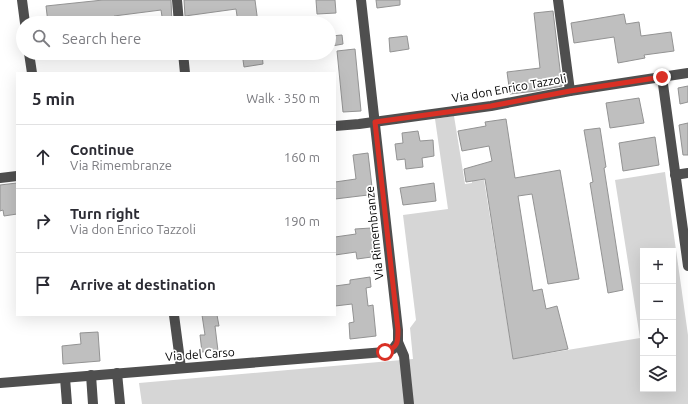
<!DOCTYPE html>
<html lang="en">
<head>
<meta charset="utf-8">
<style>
  body { margin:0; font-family:Ubuntu,sans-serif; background:#f2f2f3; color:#2b2b33 }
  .controls { position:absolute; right:12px; bottom:12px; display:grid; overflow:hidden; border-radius:0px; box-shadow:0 4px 16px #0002 }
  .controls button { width:36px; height:36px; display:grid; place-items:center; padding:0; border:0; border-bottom:1px solid #e1e1e2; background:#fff; color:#2b2b33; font:20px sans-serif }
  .stop { position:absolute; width:12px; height:12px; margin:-9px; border:3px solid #d93025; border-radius:50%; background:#fff }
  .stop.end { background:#d93025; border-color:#fff; box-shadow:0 1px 4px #0008 }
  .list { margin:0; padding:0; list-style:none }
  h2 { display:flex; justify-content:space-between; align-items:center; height:52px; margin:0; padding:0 16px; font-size:17px }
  h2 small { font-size:13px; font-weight:400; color:#7c7c81 }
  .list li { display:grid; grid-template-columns:26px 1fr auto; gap:12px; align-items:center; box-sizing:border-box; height:64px; padding:0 16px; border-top:1px solid #e1e1e2 }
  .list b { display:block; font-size:15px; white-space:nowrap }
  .list p { margin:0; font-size:13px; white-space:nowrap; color:#7c7c81 }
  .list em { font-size:13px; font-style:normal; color:#7c7c81 }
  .icon { flex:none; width:22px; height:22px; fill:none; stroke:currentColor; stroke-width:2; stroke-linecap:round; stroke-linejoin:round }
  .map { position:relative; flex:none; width:688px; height:404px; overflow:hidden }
  .search { position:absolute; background:#fff; box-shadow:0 4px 16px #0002; left:16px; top:16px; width:320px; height:44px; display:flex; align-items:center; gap:10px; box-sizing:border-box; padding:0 14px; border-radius:22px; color:#7c7c81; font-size:15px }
  .panel { position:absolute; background:#fff; box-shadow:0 4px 16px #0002; left:16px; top:72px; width:320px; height:244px; border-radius:0px }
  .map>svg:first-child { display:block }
  .green { fill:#d6d6d6; fill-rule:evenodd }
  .building { fill:#bfbfbf; stroke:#939393 }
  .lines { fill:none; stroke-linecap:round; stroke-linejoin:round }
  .minor { stroke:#4f4f4f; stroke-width:10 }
  .route { stroke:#d93025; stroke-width:5 }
  .labels { text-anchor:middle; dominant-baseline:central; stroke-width:3.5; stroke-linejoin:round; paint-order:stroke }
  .street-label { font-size:12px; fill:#000; stroke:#fff }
</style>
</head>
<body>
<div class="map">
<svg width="688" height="404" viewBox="0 0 688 404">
  <rect width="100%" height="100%" fill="#fff"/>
  <path class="green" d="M454,116L465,184L472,183V181L484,180L513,359L640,338L615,180L665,172L688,335V404H142L139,383L413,359L410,328L416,320L403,215L448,209L435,119ZM643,251H673V389H643Z"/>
  <g class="building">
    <path d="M103,0H171L172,23H163L161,10L114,16V18L70,23H48L46,6Z"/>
    <path d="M184,0H255L258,23H238L236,9L185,16Z"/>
    <path d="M316,0H335L336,13L317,14Z"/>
    <path d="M376,0H400V5L377,8Z"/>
    <path d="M553,11L562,86L536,91L510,94L507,72L540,68L534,13Z"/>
    <path d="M624,14L626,24L639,22L641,36L671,32L674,51L644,55L645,58L618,63L614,37L574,43L571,23Z"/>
    <path d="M342,35L343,44L332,46L331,36Z"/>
    <path d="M407,36L409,49L390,52L389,38Z"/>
    <path d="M355,49L361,111L343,112L337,51Z"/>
    <path d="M242,53H262L263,64L244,67Z"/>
    <path d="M688,86V102L680,104L678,88Z"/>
    <path d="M639,98L644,123L610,128L606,103Z"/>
    <path d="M506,119L515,178L560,170L579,279L548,284L532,194L518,196L533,291L542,289L546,309L557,306L568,349L513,359L485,179L466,182L464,169L492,161L489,146L462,151L458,131L486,126L485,122Z"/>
    <path d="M688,123V155H683L679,125Z"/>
    <path d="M600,128L606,167L604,168L623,290L608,293L590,183L593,182L584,130Z"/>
    <path d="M418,131L420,141L433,140L434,156L422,158L423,167L406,169L405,159L397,160L395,144L403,143L402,133Z"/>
    <path d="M655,137L659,165L623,171L619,143Z"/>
    <path d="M368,153L372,187L367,188L368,195L335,199V182L356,179L353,155Z"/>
    <path d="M17,183V214L4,216L3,210L0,211V185Z"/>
    <path d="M434,183L436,201L403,205L400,188Z"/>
    <path d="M371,228V233L373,232L374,241L377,240L379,256L357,259L356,252L335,255V237L356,234L355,229Z"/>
    <path d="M370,277L371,287L366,288L368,306L373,305L376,336L350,339L349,323L354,322L352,304L335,306V286L350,284V280Z"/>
    <path d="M202,315H217L219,326H215L218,351L202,352L200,335H205Z"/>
    <path d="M98,332L100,361L63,364L62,346L81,344L80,333Z"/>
  </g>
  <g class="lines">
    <g class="minor">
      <path d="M22,0L25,23"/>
      <path d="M177,0L179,23"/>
      <path d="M361,0L398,330V342L404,356L409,404"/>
      <path d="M558,0L570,91"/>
      <path d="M149,23H153"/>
      <path d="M29,53L32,73"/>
      <path d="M183,53L185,73"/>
      <path d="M662,77L688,266"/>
      <path d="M335,126L359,124L491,106L570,91L688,73"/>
      <path d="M675,175L688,173"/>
      <path d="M0,178L17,176"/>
      <path d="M174,315L181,368"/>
      <path d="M117,373L120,404"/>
      <path d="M91,375L93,404"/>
      <path d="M65,378L67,404"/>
      <path d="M0,383L385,352L393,349L398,342"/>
    </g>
  </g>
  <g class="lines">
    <path class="route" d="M385,352C398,347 398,343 398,330L375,122L491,106L570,91L662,77"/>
  </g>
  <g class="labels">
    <g class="street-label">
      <text transform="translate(509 88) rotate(-10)">Via don Enrico Tazzoli</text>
      <text transform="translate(374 233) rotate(-96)">Via Rimembranze</text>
      <text transform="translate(200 354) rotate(-4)">Via del Carso</text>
    </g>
  </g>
</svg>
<div class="controls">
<button>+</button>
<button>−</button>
<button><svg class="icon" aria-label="locate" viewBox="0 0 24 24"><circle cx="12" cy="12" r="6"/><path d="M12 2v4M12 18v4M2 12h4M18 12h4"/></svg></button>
<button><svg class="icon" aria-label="layers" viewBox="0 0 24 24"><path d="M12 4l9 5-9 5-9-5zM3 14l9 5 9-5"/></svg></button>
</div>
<div class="stop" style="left:385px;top:352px"></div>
<div class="stop end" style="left:662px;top:77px"></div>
<div class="search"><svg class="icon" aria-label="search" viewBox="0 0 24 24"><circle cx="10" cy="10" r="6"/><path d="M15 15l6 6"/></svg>Search here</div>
<section class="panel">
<h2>5 min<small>Walk · 350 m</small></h2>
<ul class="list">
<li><svg class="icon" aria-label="ahead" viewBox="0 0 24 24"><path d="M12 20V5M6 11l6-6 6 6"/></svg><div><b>Continue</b><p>Via Rimembranze</p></div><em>160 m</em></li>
<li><svg class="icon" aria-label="right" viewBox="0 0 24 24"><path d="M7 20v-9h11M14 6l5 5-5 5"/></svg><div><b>Turn right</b><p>Via don Enrico Tazzoli</p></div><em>190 m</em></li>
<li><svg class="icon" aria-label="arrive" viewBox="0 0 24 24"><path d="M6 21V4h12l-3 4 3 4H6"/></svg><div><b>Arrive at destination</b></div></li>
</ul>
</section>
</div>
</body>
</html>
